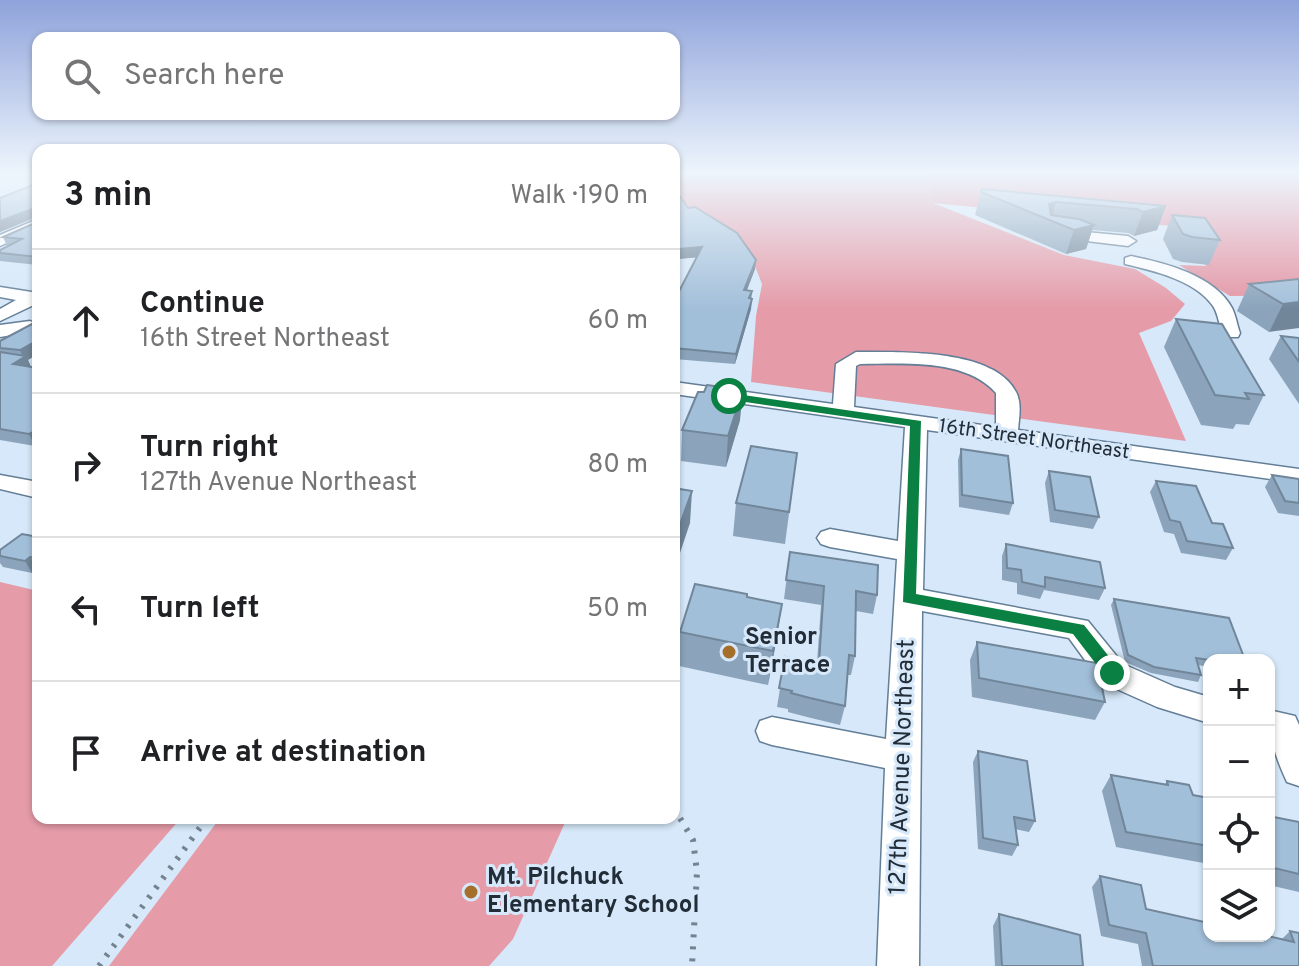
<!DOCTYPE html>
<html lang="en">
<head>
<meta charset="utf-8">
<style>
  body { margin:0; font-family:Overpass,sans-serif; background:#f2f2f2; color:#202124 }
  .controls { position:absolute; right:24px; bottom:24px; display:grid; overflow:hidden; border-radius:16px; box-shadow:0 2px 6px #0004 }
  .controls button { width:72px; height:72px; display:grid; place-items:center; padding:0; border:0; border-bottom:2px solid #e0e0e0; background:#fff; color:#202124; font:40px sans-serif }
  .stop { position:absolute; width:24px; height:24px; margin:-18px; border:6px solid #0b8043; border-radius:50%; background:#fff }
  .stop.end { background:#0b8043; border-color:#fff; box-shadow:0 2px 8px #0008 }
  .list { margin:0; padding:0; list-style:none }
  h2 { display:flex; justify-content:space-between; align-items:center; height:104px; margin:0; padding:0 32px; font-size:34px }
  h2 small { font-size:26px; font-weight:400; color:#757577 }
  .list li { display:grid; grid-template-columns:52px 1fr auto; gap:24px; align-items:center; box-sizing:border-box; height:144px; padding:0 32px; border-top:2px solid #e0e0e0 }
  .list b { display:block; font-size:30px; white-space:nowrap }
  .list p { margin:0; font-size:26px; white-space:nowrap; color:#757577 }
  .list em { font-size:26px; font-style:normal; color:#757577 }
  .icon { flex:none; width:44px; height:44px; fill:none; stroke:currentColor; stroke-width:2; stroke-linecap:round; stroke-linejoin:round }
  .map { position:relative; flex:none; width:1299px; height:966px; overflow:hidden }
  .search { position:absolute; background:#fff; box-shadow:0 2px 6px #0004; left:32px; top:32px; width:648px; height:88px; display:flex; align-items:center; gap:20px; box-sizing:border-box; padding:0 28px; border-radius:16px; color:#757577; font-size:30px }
  .panel { position:absolute; background:#fff; box-shadow:0 2px 6px #0004; left:32px; top:144px; width:648px; height:680px; border-radius:16px }
  .map>svg:first-child { display:block }
  .green { fill:#e59ba8 }
  .forest { fill:#e495a4 }
  .lines { fill:none; stroke-linecap:round; stroke-linejoin:round }
  .minor-casing { stroke:#637e97; stroke-width:3 }
  .path-far2 { stroke:#758391; stroke-width:4; stroke-dasharray:2 6; stroke-linecap:butt }
  .path-far1 { stroke:#758391; stroke-width:5; stroke-dasharray:2 7; stroke-linecap:butt }
  .path { stroke:#758391; stroke-width:6; stroke-dasharray:3 9; stroke-linecap:butt }
  .minor { fill:#fff; fill-rule:evenodd }
  .wall { fill:#8ba4bb }
  .shaded-wall { fill:#718699 }
  .building { fill:#a2bfda; stroke:#718699; stroke-width:2 }
  .route { fill:#0b8043 }
  .poi-dot { fill:#a66e2b; stroke:#d6e8f9; stroke-width:3 }
  .labels { text-anchor:middle; dominant-baseline:central; stroke-width:6; stroke-linejoin:round; paint-order:stroke }
  .street-label { font-size:20px; fill:#222d38; stroke:#d6e8f9 }
  .near-poi-label { font-size:24px; font-weight:bold; fill:#222d38; stroke:#d6e8f9; text-anchor:start }
  .near-street-label { font-size:24px; fill:#222d38; stroke:#d6e8f9 }
</style>
</head>
<body>
<div class="map">
<svg width="1299" height="966" viewBox="0 0 1299 966">
  <rect width="100%" height="100%" fill="#d6e8f9"/>
  <g class="green">
    <path d="M674,174H926L933,203L1064,255L1135,269L1166,288L1185,304L1171,321L1139,333L1186,441L751,382L756,316L762,284L749,251L674,203Z"/>
    <path d="M0,582L38,591V818H181L52,966H0Z"/>
    <path d="M220,818H567L513,939L489,966H109Z"/>
  </g>
  <path class="forest" d="M926,174H1299V295L1230,296L1179,265L1206,266L1182,227L933,203Z"/>
  <g class="lines">
    <defs>
      <g id="minor">
        <path d="M38,219V229L0,246V235Z"/>
        <path d="M1075,231L1128,236L1136,241L1128,246L1070,239V233Z"/>
        <path d="M1131,256C1165,263 1214,275 1232,308C1236,316 1237,325 1240,333L1238,337H1224C1219,327 1219,315 1213,306C1195,280 1154,271 1125,264V258Z"/>
        <path d="M0,287L38,293V303L0,321V309L16,300L0,297Z"/>
        <path d="M30,321L38,325L36,331L0,337V325Z"/>
        <path d="M856,352C898,352 994,348 1016,392C1022,403 1019,418 1018,430L1299,469V483L927,430L923,590L1088,621L1123,664L1175,687L1209,697V723L1157,707L1101,682L1069,638L922,611L919,966H877L885,768L772,745L760,741L756,731L760,721L772,717L886,739L897,559L830,547L821,544L817,538L821,532L830,529L898,541L905,427L674,394V382L833,404L836,364ZM860,364C903,364 965,358 996,393V427L854,407L856,366Z"/>
        <path d="M0,475L38,482V498L0,489Z"/>
        <path d="M1269,710L1295,716L1299,725V786L1287,782C1275,756 1269,738 1269,710Z"/>
      </g>
    </defs>
    <use href="#minor" class="minor-casing"/>
    <path class="path-far2" d="M28,537L38,530"/>
    <path class="path-far1" d="M27,538L31,535"/>
    <g class="path">
      <path d="M674,808L693,840L697,872L692,966"/>
      <path d="M99,966L207,818"/>
    </g>
    <use href="#minor" class="minor"/>
  </g>
  <g class="wall">
    <path d="M38,183V265L0,261V250L7,246L3,237L35,223V218L0,232V198Z"/>
    <path d="M982,189L1166,206L1157,230L1134,236L1128,233L1092,230L1086,249L1066,254L975,215Z"/>
    <path d="M674,196L688,208L756,260L755,269L747,290L752,291L751,309L735,364L674,359V301L697,257L678,259L674,252Z"/>
    <path d="M1172,215L1220,240L1209,265L1182,262L1173,259L1163,239Z"/>
    <path d="M1299,279L1269,332L1237,311L1249,284Z"/>
    <path d="M1176,319L1264,395L1249,425L1236,424L1233,429L1201,425L1164,347Z"/>
    <path d="M34,323L28,360L31,367L38,368V444L35,446L0,440V341Z"/>
    <path d="M1281,336L1299,338V404L1269,359Z"/>
    <path d="M740,420L726,467L681,461L682,430Z"/>
    <path d="M961,449L1013,503L1009,515L959,507L958,460Z"/>
    <path d="M797,453L785,544L733,536L736,503Z"/>
    <path d="M1049,471L1099,517L1093,529L1050,522L1045,483Z"/>
    <path d="M1272,475L1299,479V516L1278,513L1265,487Z"/>
    <path d="M1156,481L1212,523L1233,548L1226,560L1181,553L1174,534L1164,532L1150,492Z"/>
    <path d="M38,537V569L32,573L3,567L0,563V550Z"/>
    <path d="M1006,544L1105,588L1099,600L1044,590L1040,599L1017,594V583L1002,580V556Z"/>
    <path d="M790,552L877,595L873,614L856,611L855,656L851,675H848L845,706L840,725L807,717L788,712V709L777,707L785,657L817,663L821,605L784,599Z"/>
    <path d="M747,597L777,637L768,685L679,666L680,632Z"/>
    <path d="M1114,599L1209,660V667L1198,665L1201,675L1198,682L1151,673L1125,662L1111,605Z"/>
    <path d="M977,642L1105,702L1095,720L972,697L970,660Z"/>
    <path d="M978,751L1035,821L1029,832L1015,829L1018,845L1012,856L978,849L973,762Z"/>
    <path d="M1111,775L1165,784L1167,781L1193,795L1209,798V864L1116,847L1102,791Z"/>
    <path d="M1269,816L1299,822V892L1269,885Z"/>
    <path d="M1100,876L1146,909L1282,939L1290,931L1299,933V966H1142L1138,944L1101,936L1092,887Z"/>
    <path d="M999,914L1083,966H995L993,926Z"/>
  </g>
  <g class="shaded-wall">
    <path d="M1056,202L1051,220L1049,204Z"/>
    <path d="M1166,206L1157,230L1134,236L1143,212Z"/>
    <path d="M35,208L38,216L0,232V221Z"/>
    <path d="M1094,225L1086,249L1066,254L1074,230Z"/>
    <path d="M702,247L701,257L678,259L679,249Z"/>
    <path d="M756,260L755,269L743,300L744,290Z"/>
    <path d="M752,299L751,309L735,364L736,354Z"/>
    <path d="M1299,302V328L1269,332L1283,304Z"/>
    <path d="M38,340V354L28,360L31,367L13,364L23,358L20,350Z"/>
    <path d="M743,390L740,420L726,467L728,436Z"/>
    <path d="M33,432L38,442V444L35,446L29,434Z"/>
    <path d="M692,491L690,523L674,571V541Z"/>
    <path d="M30,557L38,569L32,573L25,561Z"/>
    <path d="M782,604L777,637L768,685L773,651Z"/>
  </g>
  <g class="building">
    <path d="M38,183V257L0,253V250L22,239L3,237L35,223V208L0,221V198Z"/>
    <path d="M982,189L1166,206L1143,212L1137,209L1056,202L1049,204L1051,215L1079,219L1094,225L1074,230L981,192Z"/>
    <path d="M679,195L688,208L695,207L737,233L756,260L744,290L752,291L749,298L752,299L736,354L674,348V301L702,247L679,249L674,242V196Z"/>
    <path d="M1172,215L1205,218L1220,240L1192,237L1183,234Z"/>
    <path d="M1299,279V302L1283,304L1249,284Z"/>
    <path d="M38,318V340L20,350L0,348V341L34,323L36,319Z"/>
    <path d="M1176,319L1222,324L1264,395L1245,393L1249,399L1215,395Z"/>
    <path d="M1281,336L1299,338V362Z"/>
    <path d="M0,352L26,356L13,364L38,368V433L33,432L29,434L0,429Z"/>
    <path d="M707,385L743,390L728,436L682,430L698,392H704Z"/>
    <path d="M751,446L797,453L789,512L736,503Z"/>
    <path d="M961,449L1008,456L1013,503L962,495Z"/>
    <path d="M1049,471L1090,477L1099,517L1055,510Z"/>
    <path d="M1272,475L1299,479V503L1285,501Z"/>
    <path d="M1156,481L1196,486L1212,523L1223,524L1233,548L1187,541L1180,522L1170,520Z"/>
    <path d="M674,488L692,491L674,541Z"/>
    <path d="M22,534L38,537V558L30,557L25,561L0,556V550Z"/>
    <path d="M1006,544L1100,562L1105,588L1045,577V587L1022,582L1021,570L1007,568Z"/>
    <path d="M790,552L878,565L877,595L856,591L855,656L849,655L845,706L810,698L791,693L792,691L779,688L785,657L819,663L824,586L786,580Z"/>
    <path d="M695,584L747,594V597L782,604L773,651L680,632Z"/>
    <path d="M1114,599L1229,618L1245,660H1209L1196,658L1201,675L1154,667L1128,655Z"/>
    <path d="M977,642L1097,663L1105,702L979,678Z"/>
    <path d="M978,751L1027,761L1035,821L1014,817L1018,845L983,838Z"/>
    <path d="M1111,775L1168,785L1167,781L1189,785L1193,795L1209,798V846L1126,832Z"/>
    <path d="M1269,816L1299,822V874L1274,868L1269,856Z"/>
    <path d="M1100,876L1141,885L1146,909L1209,923V936H1268L1294,942L1290,931L1299,933V966H1153L1146,933L1109,925Z"/>
    <path d="M999,914L1080,935L1083,966H1002Z"/>
  </g>
  <linearGradient id="sky" x2="0" y2="1"><stop stop-color="#8fa3db"/><stop offset="0.56" stop-color="#edf5fc"/><stop offset="1" stop-color="#edf5fc" stop-opacity="0"/></linearGradient>
  <rect width="1299" height="309" fill="url(#sky)"/>
  <path class="route" d="M729,393L921,421L916,594L1084,625L1118,668L1120,673L1118,677H1106L1073,634L903,602L910,426L725,399V394Z"/>
  <g class="poi-dot">
    <circle cx="729" cy="652" r="8"/>
    <circle cx="471" cy="892" r="8"/>
  </g>
  <g class="labels">
    <g class="street-label">
      <text transform="translate(1034 440) rotate(8)">16th Street Northeast</text>
    </g>
    <g class="near-poi-label">
      <text x="745" y="638">Senior<tspan x="745" dy="28">Terrace</tspan></text>
      <text x="487" y="878">Mt. Pilchuck<tspan x="487" dy="28">Elementary School</tspan></text>
    </g>
    <g class="near-street-label">
      <text transform="translate(903 767) rotate(-88)">127th Avenue Northeast</text>
    </g>
  </g>
</svg>
<div class="controls">
<button>+</button>
<button>−</button>
<button><svg class="icon" aria-label="locate" viewBox="0 0 24 24"><circle cx="12" cy="12" r="6"/><path d="M12 2v4M12 18v4M2 12h4M18 12h4"/></svg></button>
<button><svg class="icon" aria-label="layers" viewBox="0 0 24 24"><path d="M12 4l9 5-9 5-9-5zM3 14l9 5 9-5"/></svg></button>
</div>
<div class="stop" style="left:729px;top:396px"></div>
<div class="stop end" style="left:1112px;top:673px"></div>
<div class="search"><svg class="icon" aria-label="search" viewBox="0 0 24 24"><circle cx="10" cy="10" r="6"/><path d="M15 15l6 6"/></svg>Search here</div>
<section class="panel">
<h2>3 min<small>Walk · 190 m</small></h2>
<ul class="list">
<li><svg class="icon" aria-label="ahead" viewBox="0 0 24 24"><path d="M12 20V5M6 11l6-6 6 6"/></svg><div><b>Continue</b><p>16th Street Northeast</p></div><em>60 m</em></li>
<li><svg class="icon" aria-label="right" viewBox="0 0 24 24"><path d="M7 20v-9h11M14 6l5 5-5 5"/></svg><div><b>Turn right</b><p>127th Avenue Northeast</p></div><em>80 m</em></li>
<li><svg class="icon" aria-label="left" viewBox="0 0 24 24"><path d="M17 20v-9H6M10 6l-5 5 5 5"/></svg><div><b>Turn left</b></div><em>50 m</em></li>
<li><svg class="icon" aria-label="arrive" viewBox="0 0 24 24"><path d="M6 21V4h12l-3 4 3 4H6"/></svg><div><b>Arrive at destination</b></div></li>
</ul>
</section>
</div>
</body>
</html>
